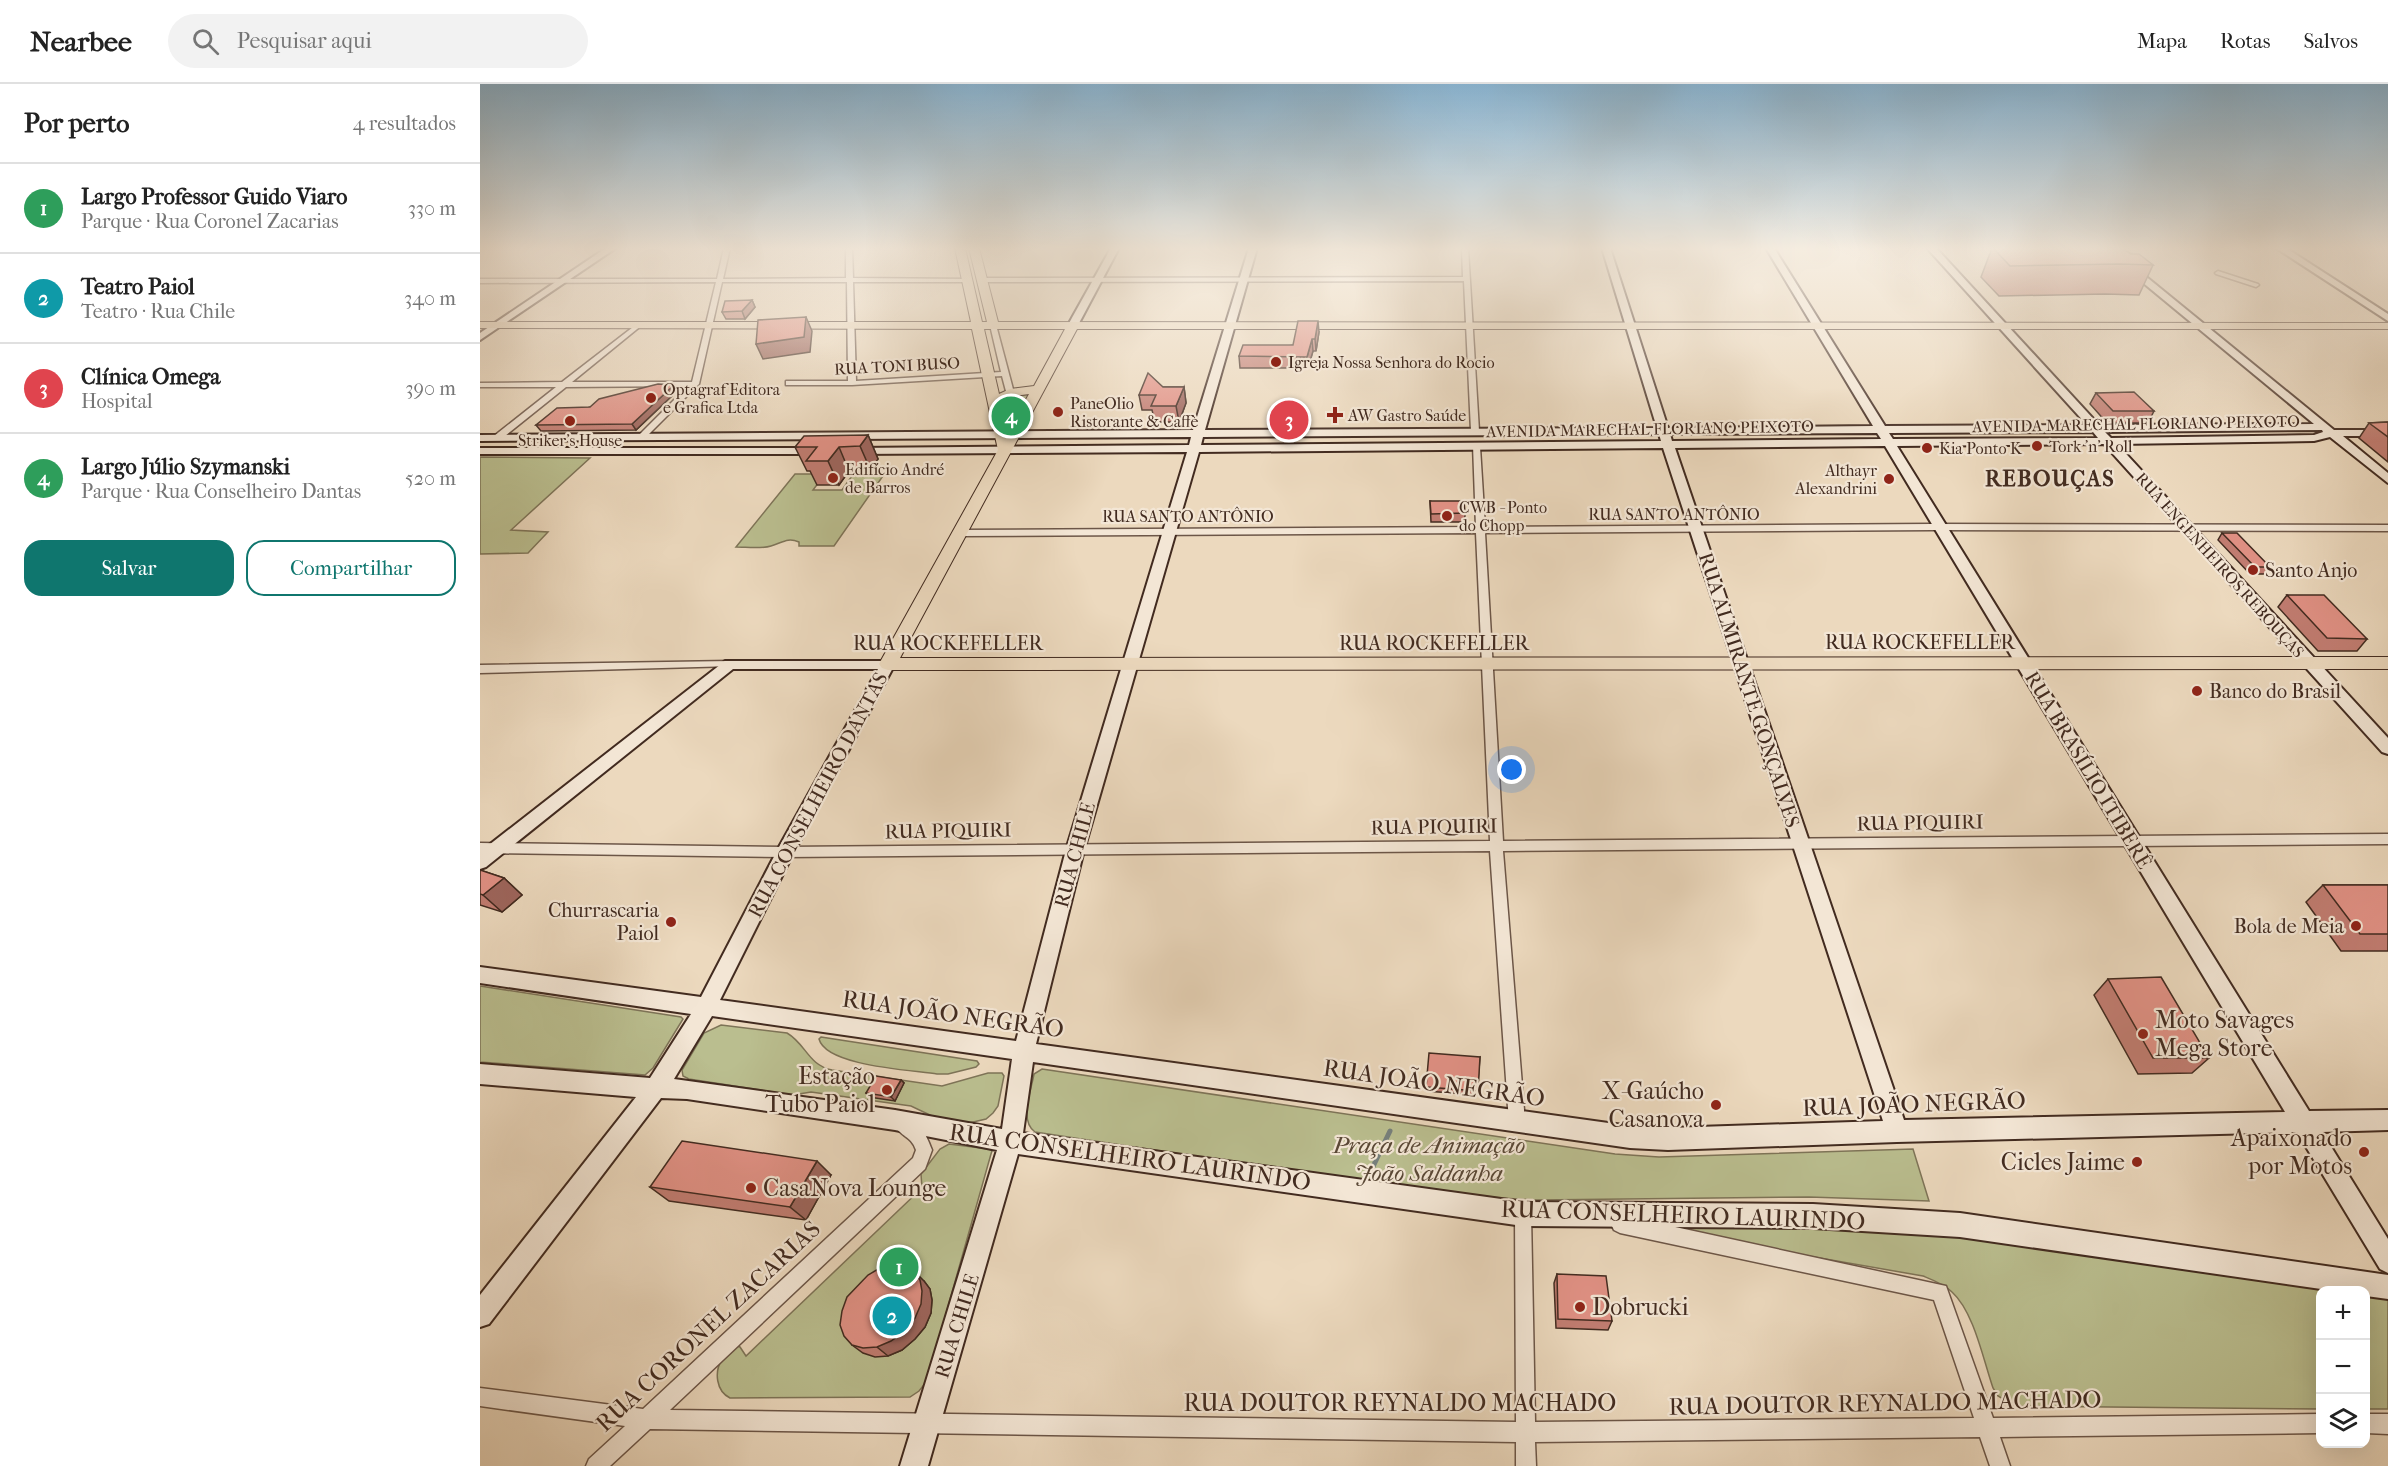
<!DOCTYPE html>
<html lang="pt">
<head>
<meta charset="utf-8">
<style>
  body { margin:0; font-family:"IM FELL French Canon",serif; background:#f2f2f2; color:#222 }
  .controls { position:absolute; right:18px; bottom:18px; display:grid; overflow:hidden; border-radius:12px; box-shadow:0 6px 24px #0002 }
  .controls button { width:54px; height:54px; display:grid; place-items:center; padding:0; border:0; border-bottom:2px solid #e0e0e0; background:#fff; color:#222; font:30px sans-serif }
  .you { position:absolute; left:1032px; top:686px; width:21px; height:21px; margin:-15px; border:4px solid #fff; border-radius:50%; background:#1a73e8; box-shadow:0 0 0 9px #1a73e833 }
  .badge { display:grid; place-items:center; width:39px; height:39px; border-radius:50%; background:#0f766e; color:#fff; font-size:20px; font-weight:700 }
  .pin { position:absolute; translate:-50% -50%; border:3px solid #fff; box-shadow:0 2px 6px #0006 }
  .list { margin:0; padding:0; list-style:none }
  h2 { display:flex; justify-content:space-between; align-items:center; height:78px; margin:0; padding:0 24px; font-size:26px }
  h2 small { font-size:20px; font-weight:400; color:#767676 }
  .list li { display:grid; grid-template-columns:39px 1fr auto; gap:18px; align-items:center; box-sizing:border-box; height:90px; padding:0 24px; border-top:2px solid #e0e0e0 }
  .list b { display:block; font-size:22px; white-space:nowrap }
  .list p { margin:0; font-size:20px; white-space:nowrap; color:#767676 }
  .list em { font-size:20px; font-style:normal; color:#767676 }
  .actions { display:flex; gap:12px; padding:18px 24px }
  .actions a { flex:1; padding:14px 0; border:2px solid #0f766e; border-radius:18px; text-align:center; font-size:21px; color:#0f766e }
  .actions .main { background:#0f766e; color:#fff }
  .icon { flex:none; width:33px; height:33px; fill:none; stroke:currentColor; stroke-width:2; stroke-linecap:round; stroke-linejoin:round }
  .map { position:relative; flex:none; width:1908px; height:1382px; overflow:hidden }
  header { display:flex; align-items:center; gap:36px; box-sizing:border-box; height:84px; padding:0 30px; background:#fff; border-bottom:2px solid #e0e0e0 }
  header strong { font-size:28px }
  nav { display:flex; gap:33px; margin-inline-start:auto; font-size:21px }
  .search { width:420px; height:54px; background:#f2f2f2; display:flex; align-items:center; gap:15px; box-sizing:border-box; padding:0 21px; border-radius:33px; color:#767676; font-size:22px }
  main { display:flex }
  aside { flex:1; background:#fff }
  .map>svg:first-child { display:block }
  .green { fill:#babe8f; stroke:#7e7458; stroke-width:1.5 }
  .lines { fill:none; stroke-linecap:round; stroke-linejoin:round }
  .stream { stroke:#77807c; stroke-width:5 }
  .street-casing { stroke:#6c5648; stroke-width:3 }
  .secondary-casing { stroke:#422b20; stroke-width:4 }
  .primary-casing { stroke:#422b20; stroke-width:2 }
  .street { fill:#f3e6d5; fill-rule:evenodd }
  .secondary { fill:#f3e6d5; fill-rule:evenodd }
  .primary { fill:#ecd9be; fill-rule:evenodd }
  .wall { fill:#c27d72; stroke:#422b20; stroke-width:1.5 }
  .shaded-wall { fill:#9e665d; stroke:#422b20; stroke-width:1.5 }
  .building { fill:#e19185; stroke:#422b20; stroke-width:1.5 }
  .poi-dot { fill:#8f2418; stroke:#f3e6d5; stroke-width:2 }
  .labels { text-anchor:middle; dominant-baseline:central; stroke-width:4.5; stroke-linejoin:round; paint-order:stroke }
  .far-poi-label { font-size:16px; fill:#422b20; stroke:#f3e6d5; text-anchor:start }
  .far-street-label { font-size:16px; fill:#422b20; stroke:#f3e6d5 }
  .poi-label { font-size:20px; fill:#422b20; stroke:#f3e6d5; text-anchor:start }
  .street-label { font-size:20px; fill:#422b20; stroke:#f3e6d5 }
  .far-district-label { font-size:22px; font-weight:bold; letter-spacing:1.5px; fill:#422b20; stroke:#f3e6d5 }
  .near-street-label { font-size:24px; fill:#422b20; stroke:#f3e6d5 }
  .near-poi-label { font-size:24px; fill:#422b20; stroke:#f3e6d5; text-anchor:end }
  .near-park-label { font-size:24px; font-style:italic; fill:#5a4836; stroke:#f3e6d5 }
</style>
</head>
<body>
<header>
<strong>Nearbee</strong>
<div class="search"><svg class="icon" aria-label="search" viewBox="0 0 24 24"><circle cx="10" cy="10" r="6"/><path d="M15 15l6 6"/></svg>Pesquisar aqui</div>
<nav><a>Mapa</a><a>Rotas</a><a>Salvos</a></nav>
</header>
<main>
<aside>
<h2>Por perto<small>4 resultados</small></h2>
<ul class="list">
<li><span class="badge" style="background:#2e9e5b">1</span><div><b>Largo Professor Guido Viaro</b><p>Parque · Rua Coronel Zacarias</p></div><em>330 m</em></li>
<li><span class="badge" style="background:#0f9aa8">2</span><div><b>Teatro Paiol</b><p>Teatro · Rua Chile</p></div><em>340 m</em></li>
<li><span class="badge" style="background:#e0444e">3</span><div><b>Clínica Omega</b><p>Hospital</p></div><em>390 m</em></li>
<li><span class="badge" style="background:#2e9e5b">4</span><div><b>Largo Júlio Szymanski</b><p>Parque · Rua Conselheiro Dantas</p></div><em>520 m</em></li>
</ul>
<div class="actions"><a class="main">Salvar</a><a>Compartilhar</a></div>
</aside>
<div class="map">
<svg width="1908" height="1382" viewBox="0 0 1908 1382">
  <rect width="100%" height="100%" fill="#ecd9be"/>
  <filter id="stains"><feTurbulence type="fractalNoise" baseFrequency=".00333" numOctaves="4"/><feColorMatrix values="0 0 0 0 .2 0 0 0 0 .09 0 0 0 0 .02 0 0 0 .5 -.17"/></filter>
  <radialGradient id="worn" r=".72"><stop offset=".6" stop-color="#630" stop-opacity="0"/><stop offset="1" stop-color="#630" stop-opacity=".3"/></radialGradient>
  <g class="green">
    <path d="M550,310L531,346H526L520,319L532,313Z"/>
    <path d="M0,373L110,374L31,446L68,448L48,469L0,470Z"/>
    <path d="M374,389H405L354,462H319V458C307,453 302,459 291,462C282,465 266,463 256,463L315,390H345L333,406H362Z"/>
    <path d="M0,902L201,933L203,935L173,984L165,991L0,978Z"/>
    <path d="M241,941L307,949C326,960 328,981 352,986L462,1002L508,989H522L524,992L518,1022L513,1029L506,1035L489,1039L452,1032L431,1022L331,1008L313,1011L209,995L203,992L202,986L224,949Z"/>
    <path d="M341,953L497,977L499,980L496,983L468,990H457C431,986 346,982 339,955Z"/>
    <path d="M562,985L1135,1070L1179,1073L1433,1065L1449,1117L1329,1113L1057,1116L1021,1114L954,1108L555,1048C539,1037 551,1007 554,990Z"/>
    <path d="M469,1060L509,1065L512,1067L511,1070L447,1297L439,1307L430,1313L250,1314C236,1307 234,1288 242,1275C245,1270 252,1266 257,1262L260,1263L266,1272L442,1104L441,1090L460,1065Z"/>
    <path d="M1204,1139L1483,1148L1863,1206H1840V1325L1535,1322L1518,1312L1513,1304C1503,1275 1494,1228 1472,1208C1464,1200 1453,1196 1443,1192L1271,1162L1205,1147L1202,1143Z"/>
    <path d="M1886,1210L1908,1214V1325H1886Z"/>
  </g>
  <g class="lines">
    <path class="stream" d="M889,1091L910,1047"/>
    <defs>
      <g id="street">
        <path d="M244,164H250L243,195L366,194V164H372L373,194L489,195V197L487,198H373L376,297L521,288L510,241L513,239L516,241L534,309L527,311L522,292L372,301H306V297H368L367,198H242L219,300L164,355L157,353L208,302L86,303L20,356H14V352L76,303H0V299L82,298L157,240L162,241L92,298H212L236,198L0,199V195H237Z"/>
        <path d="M982,164H988L999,347L995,349L991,347L984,197L501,198L498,196L501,194L983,193Z"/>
        <path d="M1738,187L1778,200L1779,201L1776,203L1736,190L1735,189Z"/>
        <path d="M993,361L1000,363L1005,443L1452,440L1908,441V447L1452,446L1005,449L1023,757L1908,750V760L1023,767L1045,1038L1043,1043L1037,1046L1031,1043L1029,1038L1010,767L305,773L0,769V759L305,763L1010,757L996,449L480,452L475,449L480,446L996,443Z"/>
        <path d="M250,577L255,580L254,582L0,589V581Z"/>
        <path d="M423,1033C442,1041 445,1048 452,1066L445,1085L190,1326L1036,1338L1035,1130L1037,1124L1043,1122L1049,1124L1051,1130L1055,1338L1494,1334L1454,1216L1140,1149L1134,1146L1131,1140L1134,1134L1140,1131L1466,1202L1513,1334L1840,1330V1349L1520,1353L1530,1382H1510L1500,1353L1055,1358L1056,1382H1036V1358L170,1345L130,1382H106L109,1375L145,1342L0,1322V1304L163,1325L433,1074L436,1066C431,1051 420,1053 415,1041L417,1036Z"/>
        <path d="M1886,1330H1908V1350L1886,1349Z"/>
      </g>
      <g id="secondary">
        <path d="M126,164H136L0,256V249Z"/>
        <path d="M631,164H639L598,241L590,243L588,241Z"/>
        <path d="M769,164H777L725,346L1177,344L1122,164H1130L1188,344L1393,342L1286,164H1294L1405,342L1607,341L1447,164H1456L1619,341L1834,340L1621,164H1631L1854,346H1908V352H1863L1908,389V399L1850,353L1834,357L1637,360L1908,654V670L1902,668L1624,360L1417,362L1829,1027L1908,1026V1046L1842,1048L1908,1155V1189L1900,1185L1817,1048L1417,1058L1188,1066L1150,1064L553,978L543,1049L1043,1118L1333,1120L1480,1129L1908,1191V1215L1886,1212V1206H1848L1480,1153L1333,1144L1043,1142L538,1070L448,1382H420L517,1066L415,1046L207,1015L181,1014L9,1240L0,1243V1211L156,1013L0,1000V980L170,994L211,930L0,899V883L221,913L299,763L398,585H253L6,783L0,785V768L245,577H413L415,580L314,768L240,916L536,957L586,766L707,368L374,370L368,367L374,364L709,361L711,353L0,357V351L713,346ZM1842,346L1843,348L1834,351L1631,354L1625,348ZM1613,348L1618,354L1413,355L1409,349ZM1397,349L1401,355L1192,357L1190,350ZM1179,350L1181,357L721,361L723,353ZM1405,362L1805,1028L1424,1036L1195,364ZM1183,364L1403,1037L1188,1044L1150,1042L556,960L604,766L719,368ZM232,932L532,975L522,1045L415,1026L194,995Z"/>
        <path d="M1796,164H1806L1908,230V237Z"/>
        <path d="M0,364H339L345,367L339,370H0Z"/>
      </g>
      <path id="primary" d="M475,164H485L502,238H507L489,164H499L518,238L1908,239V245H597L420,574L1908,573V585L408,586L402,584L399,580L518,366L492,245L0,244V238H491ZM504,245H585L554,302L530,305L519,310ZM549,310L528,348L521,319L533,312Z"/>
    </defs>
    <use href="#street" class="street-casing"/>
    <use href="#secondary" class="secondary-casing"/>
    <use href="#primary" class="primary-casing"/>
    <use href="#street" class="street"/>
    <use href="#secondary" class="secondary"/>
    <use href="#primary" class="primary"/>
  </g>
  <g class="wall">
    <path d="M1512,164H1641L1673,181L1659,211L1625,210L1519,212L1501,193Z"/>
    <path d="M272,216L275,223L265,235H246L242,228Z"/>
    <path d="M839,248L836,267H833L828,284H760L759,272L813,261Z"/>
    <path d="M194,301L197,307L156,346L61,347L56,341L110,323Z"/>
    <path d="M683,303H704L706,319L699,338H675L672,326H662L659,311Z"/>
    <path d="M1616,309L1674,327L1668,339H1627L1610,320Z"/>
    <path d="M1908,338V378L1879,354L1889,339Z"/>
    <path d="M388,351L398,375L391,387H369L359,401H337L330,387H327L315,363Z"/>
    <path d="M950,417L985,429V438H951Z"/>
    <path d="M1742,449L1790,483L1785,490H1770L1738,456Z"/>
    <path d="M1807,511L1887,555L1877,567H1838L1798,523Z"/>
    <path d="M0,786L24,794L42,811L22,828L0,821Z"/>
    <path d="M1843,801H1908V867H1861L1826,818Z"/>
    <path d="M1628,895L1729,974L1712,989L1658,990L1614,911Z"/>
    <path d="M1000,973L997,1011L946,1007V1003Z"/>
    <path d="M421,996L424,999L415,1017L389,1013L386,1009Z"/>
    <path d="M351,1091L326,1136L189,1117L170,1103Z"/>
    <path d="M1077,1190L1132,1237L1128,1246L1076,1244L1074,1199Z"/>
    <path d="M444,1197L450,1205L452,1216L451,1229L445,1243L435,1255L422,1266L408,1272L395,1273L383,1269L372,1261Z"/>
  </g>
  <g class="shaded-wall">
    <path d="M272,216L275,223L265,235L262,227Z"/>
    <path d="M326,233L332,247L330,268L283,275L276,260Z"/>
    <path d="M838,237L839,248L836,267L835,255Z"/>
    <path d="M832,255L833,267L828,284L827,273Z"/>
    <path d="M194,301L197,307L156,346L152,340Z"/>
    <path d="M704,303L706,319L699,338L696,322Z"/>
    <path d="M388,351L398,375L391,387L380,362Z"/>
    <path d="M359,363L369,387L359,401L348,377Z"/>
    <path d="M24,794L42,811L22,828L3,811Z"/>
    <path d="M421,996L424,999L415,1017L411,1013Z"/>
    <path d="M337,1077L351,1091L326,1136L310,1123Z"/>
    <path d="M434,1187L444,1197L450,1205L452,1216L451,1229L445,1243L435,1255L422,1266L408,1272L397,1263Z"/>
  </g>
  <g class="building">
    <path d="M1513,164H1641L1651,170H1659L1673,181L1639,180L1530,182Z"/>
    <path d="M272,216L262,227L242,228L245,217Z"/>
    <path d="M326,233L324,253L276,260L278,236Z"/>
    <path d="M818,237H838L835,255H832L827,273L759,272L763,261H813Z"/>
    <path d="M668,289L683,303H704L696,322H671L676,311H659Z"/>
    <path d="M178,300L194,301L152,340L56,341L77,324L110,323L119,315Z"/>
    <path d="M1654,308L1674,327H1633L1616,309Z"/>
    <path d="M1908,338V353L1889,339Z"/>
    <path d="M388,351L380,362L359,363L348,377H326L337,363H315L324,352Z"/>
    <path d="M950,417H984L985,429L951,430Z"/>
    <path d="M1742,449H1757L1790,483H1775Z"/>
    <path d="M1807,511H1844L1887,555L1847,554Z"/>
    <path d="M0,786L24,794L3,811L0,810Z"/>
    <path d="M1843,801H1908V850H1880Z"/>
    <path d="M1681,893L1729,974H1673L1628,895Z"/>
    <path d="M949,969L1000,973L998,1007L946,1003Z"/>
    <path d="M396,992L421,996L411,1013L386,1009Z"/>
    <path d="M202,1057L337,1077L310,1123L170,1103Z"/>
    <path d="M413,1181L425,1182L434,1187L440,1196L442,1207L441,1220L435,1234L425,1247L411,1257L397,1263L383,1264L372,1261L364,1252L360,1241L362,1227L367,1213L388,1191L400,1184Z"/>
    <path d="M1077,1190L1126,1192L1132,1237L1078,1235Z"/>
  </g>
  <linearGradient id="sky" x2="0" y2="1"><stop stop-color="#89b6d5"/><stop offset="0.46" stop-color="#f6eee2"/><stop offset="1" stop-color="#f6eee2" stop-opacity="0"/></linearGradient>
  <rect width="1908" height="358" fill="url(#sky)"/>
  <g class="poi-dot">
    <circle cx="796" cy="278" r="6"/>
    <circle cx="171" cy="314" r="6"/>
    <circle cx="578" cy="328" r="6"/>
    <path d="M852 322h6v6h6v6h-6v6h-6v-6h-6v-6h6z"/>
    <circle cx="90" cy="337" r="6"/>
    <circle cx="1557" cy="362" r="6"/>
    <circle cx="1447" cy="364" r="6"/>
    <circle cx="353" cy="394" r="6"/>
    <circle cx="1409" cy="395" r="6"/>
    <circle cx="967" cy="432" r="6"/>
    <circle cx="1773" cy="486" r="6"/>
    <circle cx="1717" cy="607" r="6"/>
    <circle cx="191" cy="838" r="6"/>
    <circle cx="1876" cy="842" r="6"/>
    <circle cx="1663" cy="950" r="6"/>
    <circle cx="407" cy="1006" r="6"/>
    <circle cx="1236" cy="1021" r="6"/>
    <circle cx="1884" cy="1068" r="6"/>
    <circle cx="1657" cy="1078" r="6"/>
    <circle cx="271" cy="1104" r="6"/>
    <circle cx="1100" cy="1223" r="6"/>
  </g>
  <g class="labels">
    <g class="far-poi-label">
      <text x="808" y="278">Igreja Nossa Senhora do Rocio</text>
      <text x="183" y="305">Optagraf Editora<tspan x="183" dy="18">e Grafica Ltda</tspan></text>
      <text x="590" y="319">PaneOlio<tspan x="590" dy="18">Ristorante &amp; Caffè</tspan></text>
      <text x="868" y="331">AW Gastro Saúde</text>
      <text x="90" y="356" text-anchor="middle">Striker's House</text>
      <text x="1569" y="362">Tork 'n' Roll</text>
      <text x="1459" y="364">Kia Ponto K</text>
      <text x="365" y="385">Edifício André<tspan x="365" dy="18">de Barros</tspan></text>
      <text x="1397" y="386" text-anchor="end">Althayr<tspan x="1397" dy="18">Alexandrini</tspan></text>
      <text x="979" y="423">CWB - Ponto<tspan x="979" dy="18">do Chopp</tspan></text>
    </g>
    <g class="far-street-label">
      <text transform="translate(417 282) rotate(-3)">RUA TONI BUSO</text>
      <text transform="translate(1656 340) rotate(-1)">AVENIDA MARECHAL FLORIANO PEIXOTO</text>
      <text transform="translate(1170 345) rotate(-1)">AVENIDA MARECHAL FLORIANO PEIXOTO</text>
      <text x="1194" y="430">RUA SANTO ANTÔNIO</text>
      <text x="708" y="432">RUA SANTO ANTÔNIO</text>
      <text transform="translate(1740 481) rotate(48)">RUA ENGENHEIROS REBOUÇAS</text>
    </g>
    <g class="poi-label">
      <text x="1785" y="486">Santo Anjo</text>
      <text x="1729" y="607">Banco do Brasil</text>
      <text x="179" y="826" text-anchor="end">Churrascaria<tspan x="179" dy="23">Paiol</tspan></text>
      <text x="1864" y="842" text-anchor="end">Bola de Meia</text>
    </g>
    <g class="street-label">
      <text x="1440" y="558">RUA ROCKEFELLER</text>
      <text x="468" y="559">RUA ROCKEFELLER</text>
      <text x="954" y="559">RUA ROCKEFELLER</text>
      <text transform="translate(1269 606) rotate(72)">RUA ALMIRANTE GONÇALVES</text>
      <text transform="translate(1608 686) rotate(59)">RUA BRASÍLIO ITIBERÊ</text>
      <text transform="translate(338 711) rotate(-62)">RUA CONSELHEIRO DANTAS</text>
      <text transform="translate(1440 739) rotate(-1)">RUA PIQUIRI</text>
      <text transform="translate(954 743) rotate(-1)">RUA PIQUIRI</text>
      <text transform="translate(468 747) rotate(-1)">RUA PIQUIRI</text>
      <text transform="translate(595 771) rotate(-75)">RUA CHILE</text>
      <text transform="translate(477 1242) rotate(-73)">RUA CHILE</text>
    </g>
    <g class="far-district-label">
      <text x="1570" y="395">REBOUÇAS</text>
    </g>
    <g class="near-street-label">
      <text transform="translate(473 930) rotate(8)">RUA JOÃO NEGRÃO</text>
      <text transform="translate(954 999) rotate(8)">RUA JOÃO NEGRÃO</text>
      <text transform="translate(1434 1020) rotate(-2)">RUA JOÃO NEGRÃO</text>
      <text transform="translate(650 1073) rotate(8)">RUA CONSELHEIRO LAURINDO</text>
      <text transform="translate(1203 1131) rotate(2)">RUA CONSELHEIRO LAURINDO</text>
      <text transform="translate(228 1242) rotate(-43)">RUA CORONEL ZACARIAS</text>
      <text x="920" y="1319">RUA DOUTOR REYNALDO MACHADO</text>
      <text transform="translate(1405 1319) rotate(-1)">RUA DOUTOR REYNALDO MACHADO</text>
    </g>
    <g class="near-poi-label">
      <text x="1675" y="936" text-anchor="start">Moto Savages<tspan x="1675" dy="28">Mega Store</tspan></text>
      <text x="395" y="992">Estação<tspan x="395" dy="28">Tubo Paiol</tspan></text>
      <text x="1224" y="1007">X-Gaúcho<tspan x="1224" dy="28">Casanova</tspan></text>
      <text x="1872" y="1054">Apaixonado<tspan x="1872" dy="28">por Motos</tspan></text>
      <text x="1645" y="1078">Cicles Jaime</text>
      <text x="283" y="1104" text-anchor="start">CasaNova Lounge</text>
      <text x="1112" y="1223" text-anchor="start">Dobrucki</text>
    </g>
    <g class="near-park-label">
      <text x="949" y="1061">Praça de Animação<tspan x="949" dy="28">João Saldanha</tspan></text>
    </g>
  </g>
  <rect width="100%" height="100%" filter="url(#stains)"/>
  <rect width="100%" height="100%" fill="url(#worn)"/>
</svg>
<div class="controls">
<button>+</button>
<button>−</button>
<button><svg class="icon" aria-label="layers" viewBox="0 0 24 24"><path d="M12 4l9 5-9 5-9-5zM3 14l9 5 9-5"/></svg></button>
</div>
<div class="you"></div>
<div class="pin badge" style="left:419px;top:1183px;background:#2e9e5b">1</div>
<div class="pin badge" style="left:412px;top:1232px;background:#0f9aa8">2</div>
<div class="pin badge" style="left:809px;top:336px;background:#e0444e">3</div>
<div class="pin badge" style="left:531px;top:332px;background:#2e9e5b">4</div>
</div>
</main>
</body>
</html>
